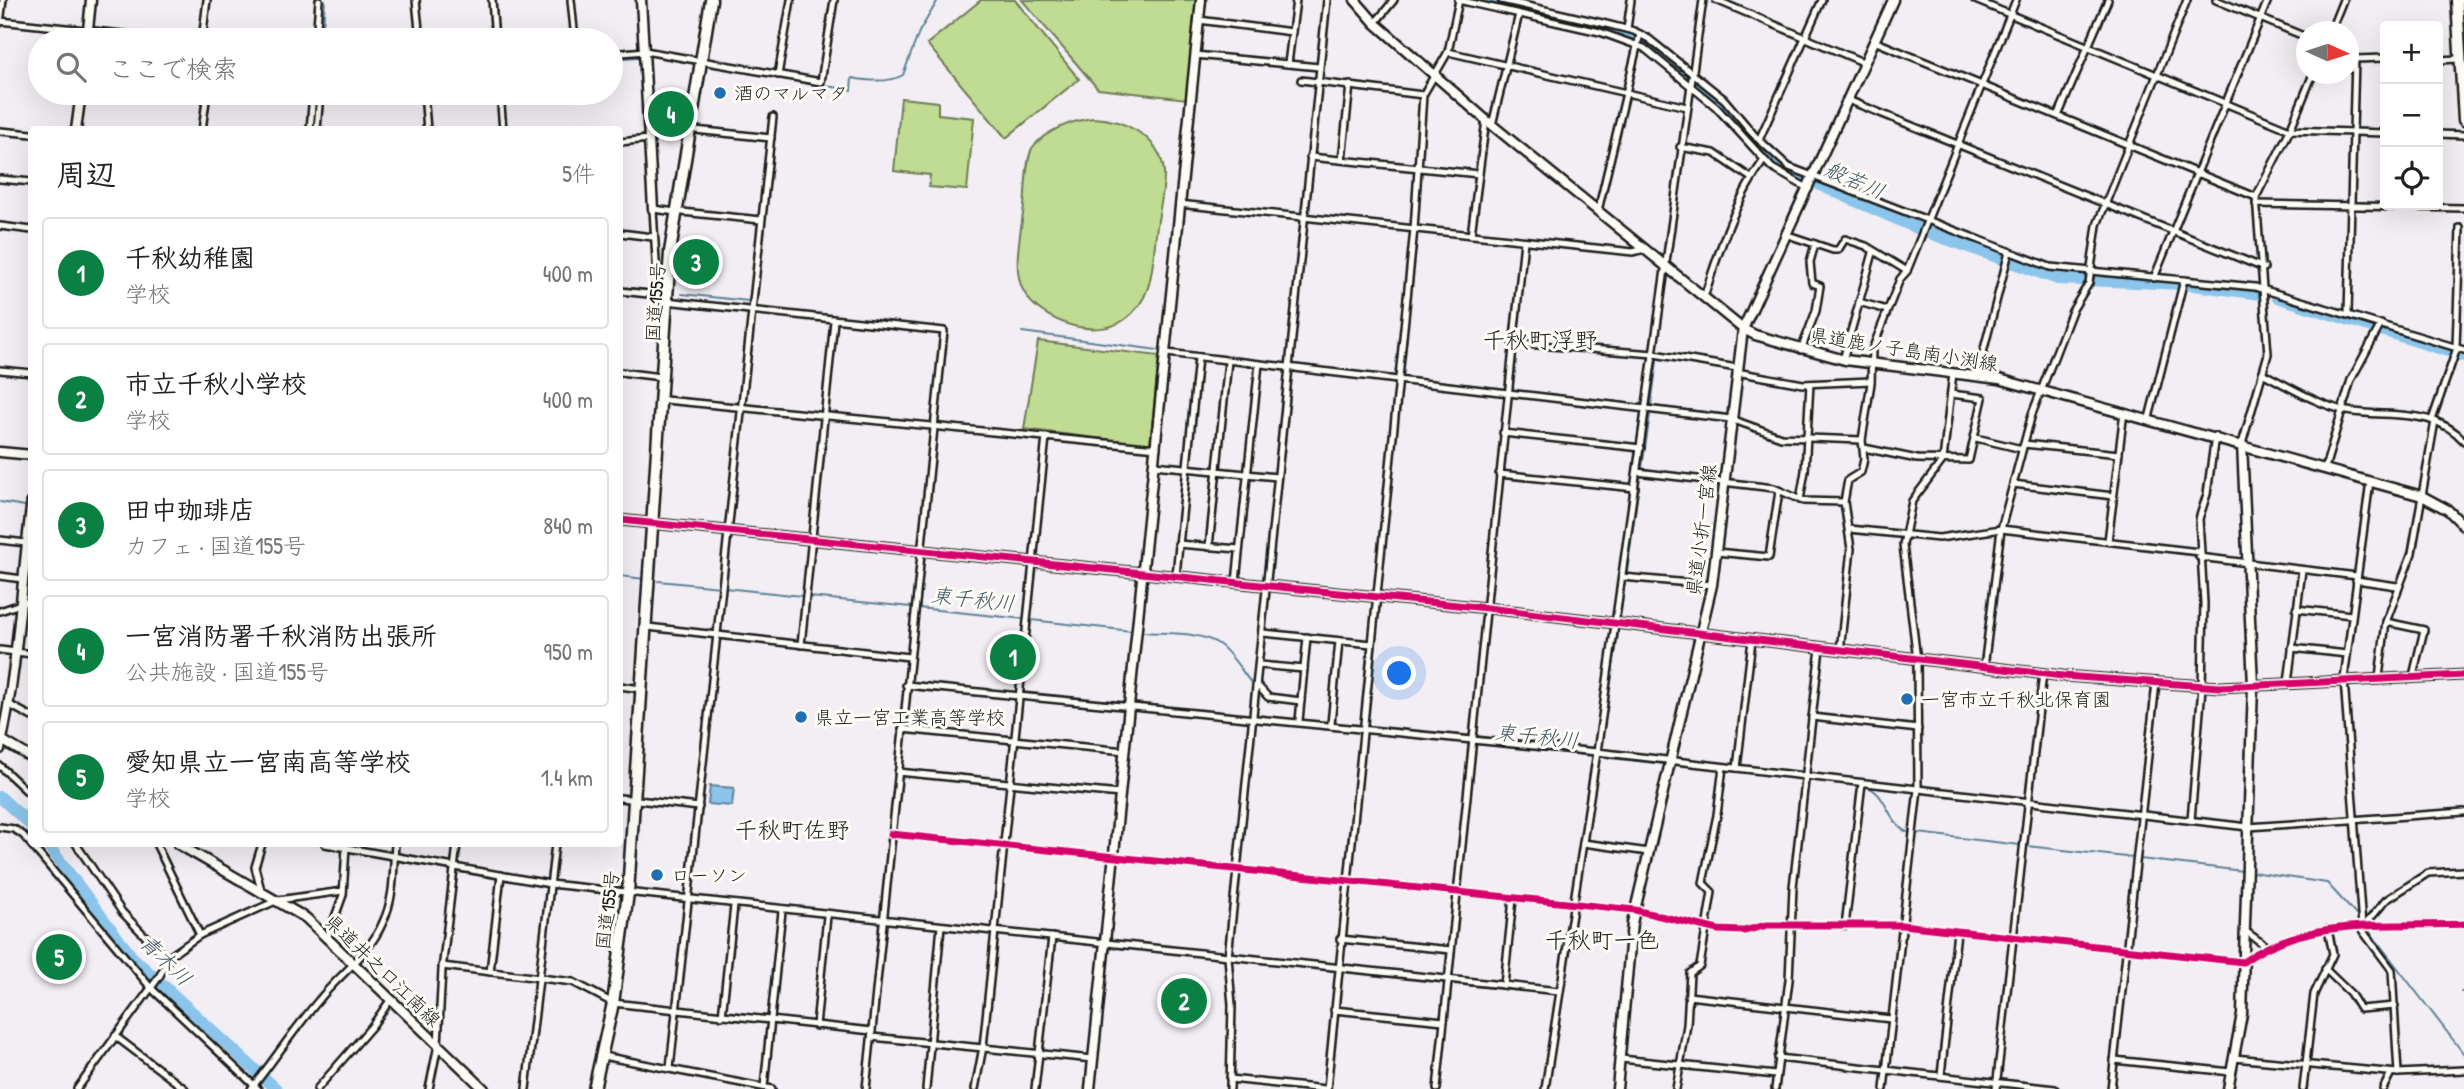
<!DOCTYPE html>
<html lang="ja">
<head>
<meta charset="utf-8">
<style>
  body { margin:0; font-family:"Patrick Hand","Klee One",sans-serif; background:#f2f2f2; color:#222 }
  .controls { position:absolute; right:21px; top:21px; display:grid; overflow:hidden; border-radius:7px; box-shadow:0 7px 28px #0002 }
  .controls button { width:63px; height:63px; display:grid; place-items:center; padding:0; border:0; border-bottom:2px solid #e0e0e0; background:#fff; color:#222; font:35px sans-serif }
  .compass { position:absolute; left:2296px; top:21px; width:63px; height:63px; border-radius:50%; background:#fff; box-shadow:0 7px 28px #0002; rotate:93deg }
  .you { position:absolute; left:1400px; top:674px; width:24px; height:24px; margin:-18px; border:5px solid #fff; border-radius:50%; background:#1a73e8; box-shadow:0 0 0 10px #1a73e833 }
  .badge { display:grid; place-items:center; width:46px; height:46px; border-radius:50%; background:#0b8043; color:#fff; font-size:23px; font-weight:700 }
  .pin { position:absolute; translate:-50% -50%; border:4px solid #fff; box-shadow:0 2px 7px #0006 }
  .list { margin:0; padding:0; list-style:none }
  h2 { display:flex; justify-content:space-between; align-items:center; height:91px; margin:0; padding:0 28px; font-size:30px }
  h2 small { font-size:23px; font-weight:400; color:#767676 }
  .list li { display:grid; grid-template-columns:46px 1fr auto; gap:21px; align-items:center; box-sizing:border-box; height:112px; margin:0 14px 14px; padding:0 14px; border:2px solid #e0e0e0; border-radius:7px }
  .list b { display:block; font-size:26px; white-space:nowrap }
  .list p { margin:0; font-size:23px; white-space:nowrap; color:#767676 }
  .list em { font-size:23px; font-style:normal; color:#767676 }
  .icon { flex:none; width:38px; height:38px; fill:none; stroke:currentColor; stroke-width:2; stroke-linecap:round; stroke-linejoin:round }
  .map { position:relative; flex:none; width:2464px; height:1089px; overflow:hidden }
  .search { position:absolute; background:#fff; box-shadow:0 7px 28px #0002; left:28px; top:28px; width:595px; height:77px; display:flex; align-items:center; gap:18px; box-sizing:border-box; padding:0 24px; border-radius:38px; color:#767676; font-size:26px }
  .panel { position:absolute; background:#fff; box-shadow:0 7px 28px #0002; left:28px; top:126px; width:595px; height:721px; border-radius:7px }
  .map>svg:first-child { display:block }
  .green { fill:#c0db92; stroke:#6e7c57; stroke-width:2 }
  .water { fill:#8bc5eb; stroke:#5f8198; stroke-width:2 }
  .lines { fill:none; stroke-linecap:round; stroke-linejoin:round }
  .stream { stroke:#5f8198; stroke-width:2 }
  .river { stroke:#8bc5eb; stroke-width:12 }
  .street-casing { stroke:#1c1c1c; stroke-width:10 }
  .secondary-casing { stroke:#1c1c1c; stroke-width:13 }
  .highway-casing { stroke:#1c1c1c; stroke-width:15 }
  .street { stroke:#fdfcf7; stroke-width:5 }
  .secondary { stroke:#fdfcf7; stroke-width:8 }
  .highway { stroke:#fdfcf7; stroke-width:10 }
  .cycleway-casing { stroke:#fdfcf7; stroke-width:11 }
  .cycleway { stroke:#d6006c; stroke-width:7 }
  .poi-dot { fill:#1f6fb2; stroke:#fdfcf7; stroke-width:2.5 }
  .labels { text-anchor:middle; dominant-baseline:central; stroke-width:6; stroke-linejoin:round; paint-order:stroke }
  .poi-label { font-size:19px; fill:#1c1c1c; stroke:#fdfcf7; text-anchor:start }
  .street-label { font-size:19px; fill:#1c1c1c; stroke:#fdfcf7 }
  .water-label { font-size:21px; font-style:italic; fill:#435764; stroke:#fdfcf7 }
  .quarter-label { font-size:23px; fill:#1c1c1c; stroke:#fdfcf7 }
</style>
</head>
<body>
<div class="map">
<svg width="2464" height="1089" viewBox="0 0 2464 1089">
  <rect width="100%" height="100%" fill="#f2eef3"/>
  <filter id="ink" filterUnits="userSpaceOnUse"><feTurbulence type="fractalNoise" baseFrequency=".0143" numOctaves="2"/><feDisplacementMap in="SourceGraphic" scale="14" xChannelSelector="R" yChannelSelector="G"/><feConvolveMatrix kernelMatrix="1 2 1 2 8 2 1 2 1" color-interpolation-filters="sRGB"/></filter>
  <g filter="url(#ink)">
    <g class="green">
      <path d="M981,0H1015L1079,79L1006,138L927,44Z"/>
      <path d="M1022,0H1197L1187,99L1098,89Z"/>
      <path d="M901,98L938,102V114L974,118L967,190L929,187L930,175L894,171Z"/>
      <path d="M1093,118C1123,119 1160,136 1164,171C1165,190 1158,215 1156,234C1152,267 1154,299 1124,320C1109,331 1085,330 1067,324C1003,301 1017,261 1024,206C1026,188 1025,165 1032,148C1046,130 1071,121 1093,118Z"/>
      <path d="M1038,341L1159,356L1150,445L1024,429Z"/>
    </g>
    <path class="water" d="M710,786L734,788L732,806L708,804Z"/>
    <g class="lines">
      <g class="stream">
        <path d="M322,40L325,0"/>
        <path d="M651,55L678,60"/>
        <path d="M611,59L638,57"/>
        <path d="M766,76L851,90L852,78C868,81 889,83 903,75L919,32L938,0"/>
        <path d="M620,287L650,290"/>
        <path d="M682,294L749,301"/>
        <path d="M1022,332L1158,350"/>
        <path d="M1657,361L1651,406L1724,414"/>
        <path d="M1294,365L1396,376"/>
        <path d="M1403,377L1506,389"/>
        <path d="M1513,390L1643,405"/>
        <path d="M1642,467L1650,415"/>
        <path d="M0,502L25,506"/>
        <path d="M1627,572L1640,476"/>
        <path d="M620,576L645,579"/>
        <path d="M658,581L720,587"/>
        <path d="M725,588L802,596"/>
        <path d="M810,597L911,607"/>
        <path d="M918,608L1024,619"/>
        <path d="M1621,612L1625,581"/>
        <path d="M1031,620L1132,631"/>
        <path d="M1144,632C1167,634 1201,631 1220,645C1233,655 1242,672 1252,684"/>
        <path d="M911,681L913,654"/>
        <path d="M906,722L910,690"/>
        <path d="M1344,730L1360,732"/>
        <path d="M1366,732L1469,743"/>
        <path d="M1603,732L1618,634"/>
        <path d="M1477,744L1594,756"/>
        <path d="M1600,757L1665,764"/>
        <path d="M1675,764L1719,769"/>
        <path d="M1726,770L1803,779"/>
        <path d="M1810,780L1859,785"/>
        <path d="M1865,786C1888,792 1888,827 1910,833"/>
        <path d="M1918,833L2020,845"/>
        <path d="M2027,846L2135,858"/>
        <path d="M2140,859L2243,871"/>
        <path d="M2427,871L2464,868"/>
        <path d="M2252,872L2327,883L2357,916"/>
        <path d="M2386,897L2413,879"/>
        <path d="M2367,917L2379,904"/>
        <path d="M2370,932L2464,1054"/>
        <path d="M2461,992H2464"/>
      </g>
      <g class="river">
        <path d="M1479,0L1642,38L1716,100L1773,164L1919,229L2058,279L2186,284L2262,294"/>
        <path d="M2277,297L2464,356"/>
        <path d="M0,797L32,826"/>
        <path d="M47,844L132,957L276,1089"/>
      </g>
      <defs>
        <g id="street">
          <path d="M416,0L420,40"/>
          <path d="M492,0L495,40"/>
          <path d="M571,0L575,40"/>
          <path d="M1458,0L1600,32L1644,48L1716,107L1772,168L1809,189"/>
          <path d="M1501,0L1602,23L1634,31L1649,39L1724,99L1756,137L1789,167L2050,267L2255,287L2464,350"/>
          <path d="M1716,0L1865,63"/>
          <path d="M1975,0L2290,130L2385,133"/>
          <path d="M2216,0L2306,37"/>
          <path d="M1199,20L1292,32"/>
          <path d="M0,21L179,40"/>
          <path d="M0,23L3,0"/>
          <path d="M1375,23L1394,0"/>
          <path d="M1627,29L1631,0"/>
          <path d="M2330,32L2343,0"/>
          <path d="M202,40L207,0"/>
          <path d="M316,40L319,0"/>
          <path d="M1874,41L2256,197"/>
          <path d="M1448,52L1687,107"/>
          <path d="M611,54L645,51L701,61"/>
          <path d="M1195,55L1319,67"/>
          <path d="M2348,55L2355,59L2385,58"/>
          <path d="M2438,60L2459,59"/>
          <path d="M707,62L821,82L834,0"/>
          <path d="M1288,64L1296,0"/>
          <path d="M778,75L791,0"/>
          <path d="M1301,80L1423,95"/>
          <path d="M424,93L427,130"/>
          <path d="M500,93L503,130"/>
          <path d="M1848,100L2264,268"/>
          <path d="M2058,116L2108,0"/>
          <path d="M1492,125L1519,14"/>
          <path d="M649,127L690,130"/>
          <path d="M202,130L207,93"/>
          <path d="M310,130L313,93"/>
          <path d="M317,130L320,93"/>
          <path d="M695,130L771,138"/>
          <path d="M0,131L32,134"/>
          <path d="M2438,134L2464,135"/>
          <path d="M1759,140L1822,0"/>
          <path d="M620,142L649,139"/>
          <path d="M1680,147L1714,153L1751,178"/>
          <path d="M1310,157L1479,174"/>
          <path d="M1342,160L1350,85"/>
          <path d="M0,179L32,182"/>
          <path d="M1179,204L1633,252L1645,249"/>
          <path d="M2256,204L2464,208"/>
          <path d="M1598,211L1640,34"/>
          <path d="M676,212L653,209L658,295L666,301L944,331L866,1089"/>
          <path d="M682,212L761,220"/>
          <path d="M0,226L32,230"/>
          <path d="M620,233L653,237"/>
          <path d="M1471,235L1486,120"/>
          <path d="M1788,235L1833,250H1838L1845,239L1866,246L1907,271"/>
          <path d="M2154,278L2268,0"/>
          <path d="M620,291L658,295"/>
          <path d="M1704,297C1720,249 1734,202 1764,160"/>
          <path d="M1859,302L1887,310"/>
          <path d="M2348,313L2355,59"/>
          <path d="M1512,343L1654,354L1737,368"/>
          <path d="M2456,347L2460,228"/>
          <path d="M1801,350L1816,311L1820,286L1812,283L1810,262L1815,244"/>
          <path d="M1167,353L1731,419L1781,437L1862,440"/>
          <path d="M1843,360L1873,253"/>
          <path d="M0,370L32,373"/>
          <path d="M620,372L661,377"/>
          <path d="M1736,372L1803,384L1871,381"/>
          <path d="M2262,373C2288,386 2318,405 2347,411C2387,418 2435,407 2464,441"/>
          <path d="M1977,376L2009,252"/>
          <path d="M665,400L1157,448"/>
          <path d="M2149,418L2184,280"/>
          <path d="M2432,420L2457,348"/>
          <path d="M1503,433L1641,448"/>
          <path d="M1976,438L2022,449"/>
          <path d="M2024,444L2119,454"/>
          <path d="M2242,444L2268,354L2256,197L2290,130L2313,74"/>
          <path d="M1864,448L1917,459L1969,460L1983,398L1951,394"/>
          <path d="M1154,465L1277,477"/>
          <path d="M2325,468L2351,380L2381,324"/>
          <path d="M1637,472L1774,488L1803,501L1844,502"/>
          <path d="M1499,474L1635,488"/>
          <path d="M2013,484L2113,496"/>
          <path d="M1800,500L1805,471L1810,384"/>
          <path d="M1849,529L1939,538L2001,529L2199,552"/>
          <path d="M0,540L26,543"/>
          <path d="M2108,541L2124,412"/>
          <path d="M1178,544L1239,549"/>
          <path d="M1209,547L1228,361"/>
          <path d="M1716,552L1769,557L1779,491"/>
          <path d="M2199,557L2357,576"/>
          <path d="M1176,575L1198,358"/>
          <path d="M0,576L22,579"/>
          <path d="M1622,577L1712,585"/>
          <path d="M2356,580L2397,586"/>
          <path d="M1236,582L1259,364"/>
          <path d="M2296,609L2352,615"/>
          <path d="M0,611L32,600"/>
          <path d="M2386,622L2424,630L2413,676"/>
          <path d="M648,627L909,657"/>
          <path d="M1263,633L1372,644"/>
          <path d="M801,645L834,321"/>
          <path d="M2292,648L2347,654"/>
          <path d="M0,650L32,654"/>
          <path d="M1840,651L1851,549L1844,502L1848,480L1861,472L1864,459L1862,440L1871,383L1872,350L1900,279L1907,271L2016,0"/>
          <path d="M1260,665L1304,669"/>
          <path d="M1984,668L2001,529L2032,414L2072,311L2089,283L2097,225L2187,0"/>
          <path d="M2379,677L2386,622L2412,553L2435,421"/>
          <path d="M2288,683L2302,570"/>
          <path d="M906,685L1597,752L2248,827L2464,812"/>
          <path d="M620,686L641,689"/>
          <path d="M1258,686L1268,697L1301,701"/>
          <path d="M10,705L32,717"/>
          <path d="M1812,717L1918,729"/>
          <path d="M1299,721L1307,637"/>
          <path d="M1331,724L1339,641"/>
          <path d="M902,729L1125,751"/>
          <path d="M0,766L32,796"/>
          <path d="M1737,768L1752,640"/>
          <path d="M898,772L1120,794"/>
          <path d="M620,798L699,807"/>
          <path d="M2191,820L2202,687L2204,603L2199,519L2207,494L2215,436"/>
          <path d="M0,827L14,829L23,835L151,988L258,1089"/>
          <path d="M891,834L1635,910L1718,930L1744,931L1767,925H1902L2243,962C2306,916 2391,927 2464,924"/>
          <path d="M1583,843L1649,852"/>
          <path d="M76,844L122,912L166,958"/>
          <path d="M156,844L200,935"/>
          <path d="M325,844L550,884L1559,991"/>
          <path d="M261,890L255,867L262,844"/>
          <path d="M1845,926L1862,783"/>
          <path d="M2359,926L2392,970L2398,1073"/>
          <path d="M2362,926L2344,679L2370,481"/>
          <path d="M2364,926L2386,900L2428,873L2464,871"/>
          <path d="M2244,930L2266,946"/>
          <path d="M328,936L343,895L346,847"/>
          <path d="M1340,939L1451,950"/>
          <path d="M442,966L573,982L613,1003L872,1031"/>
          <path d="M2325,969L2350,993L2360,1009L2395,1006"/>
          <path d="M490,972L501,875"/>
          <path d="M1504,985L1513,899"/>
          <path d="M1688,996L1891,1019"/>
          <path d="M1334,1010L1444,1021"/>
          <path d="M722,1016L734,906"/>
          <path d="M816,1026L827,916"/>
          <path d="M115,1036L185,1089"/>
          <path d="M872,1037L1093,1059"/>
          <path d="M603,1056L772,1089"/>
          <path d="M1778,1058L2055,1089"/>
          <path d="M2234,1058L2398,1073L2464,1070"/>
          <path d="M1621,1059L1776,1075"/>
          <path d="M2114,1060L2231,1072"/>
          <path d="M670,1068L773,117"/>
          <path d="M1941,1075L1957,932"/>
          <path d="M1230,1079L1325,1089"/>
          <path d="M764,1087L782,911"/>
          <path d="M77,1089L159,977L170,956L200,935L278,900L343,891"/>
          <path d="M251,1089C274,1060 295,1028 319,1000C341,973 369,955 383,922C395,897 393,870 395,844"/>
          <path d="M317,1089L372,1026L391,999"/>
          <path d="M429,1089L438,1045L442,970L457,844"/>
          <path d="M526,1089L555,844"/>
          <path d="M926,1089L941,926"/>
          <path d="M975,1089L983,1047L1046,437"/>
          <path d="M1035,1089L1052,937"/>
          <path d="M1230,1089L1232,1005L1228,957L1327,0"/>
          <path d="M1327,1089L1414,229L1423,95L1448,52L1459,0"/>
          <path d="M1437,1089L1524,241"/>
          <path d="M1545,1089L1597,752L1703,0"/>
          <path d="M1676,1089L1687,1025L1690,973L1700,966L1712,892L1703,883L1717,815L1723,767"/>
          <path d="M1775,1089L1789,980L1793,887L1820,648"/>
          <path d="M1884,1089L1918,789L1917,660L1903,545L1912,501L1943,460L1953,373"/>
          <path d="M1996,1089L2043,673"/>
          <path d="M2111,1089L2156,683"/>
          <path d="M2303,1089L2314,994L2333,954L2328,929"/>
          <path d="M2383,1089L2391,1073"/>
        </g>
        <g id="secondary">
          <path d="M641,0L653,209"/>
          <path d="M1355,0L1375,23L1486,120L1743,329L1755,335L1845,360L1999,379L2422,496L2448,510L2464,526"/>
          <path d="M87,40L91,0"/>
          <path d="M76,130L81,93"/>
          <path d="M0,452L32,455"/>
          <path d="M620,520L1487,608L2063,676L2220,687L2464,675"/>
          <path d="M0,739L32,758"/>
          <path d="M0,749C18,667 21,584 32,500"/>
          <path d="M178,844L306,918L484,1089"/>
          <path d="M1090,1089L1201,0"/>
          <path d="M1617,1089L1632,923L1712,585L1743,329L1893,0"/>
          <path d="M2228,1089L2242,1014L2253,685L2242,444"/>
        </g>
        <g id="highway">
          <path d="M2457,0L2464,120"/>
          <path d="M594,1089L613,1003L628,893L670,252L711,0"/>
        </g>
      </defs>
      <use href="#street" class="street-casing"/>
      <use href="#secondary" class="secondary-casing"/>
      <use href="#highway" class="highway-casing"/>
      <use href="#street" class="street"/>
      <use href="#secondary" class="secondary"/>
      <use href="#highway" class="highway"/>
      <defs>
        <g id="cycleway">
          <path d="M620,520L1487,608L2063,676L2220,687L2464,675"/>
          <path d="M891,834L1635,910L1718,930L1744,931L1767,925H1902L2243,962C2306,916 2391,927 2464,924"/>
        </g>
      </defs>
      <use href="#cycleway" class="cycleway-casing"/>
      <use href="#cycleway" class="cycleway"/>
    </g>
  </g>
  <g class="poi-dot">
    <circle cx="720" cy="93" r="7"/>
    <circle cx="1907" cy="699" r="7"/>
    <circle cx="801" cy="717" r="7"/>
    <circle cx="657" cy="875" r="7"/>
  </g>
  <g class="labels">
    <g class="poi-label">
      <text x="734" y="93">酒のマルマタ</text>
      <text x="1921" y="699">一宮市立千秋北保育園</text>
      <text x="815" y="717">県立一宮工業高等学校</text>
      <text x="671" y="875">ローソン</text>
    </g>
    <g class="street-label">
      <text transform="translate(655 302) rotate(-86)">国道155号</text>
      <text transform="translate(1904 349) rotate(9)">県道鹿ノ子島南小渕線</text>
      <text transform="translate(1701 530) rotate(-83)">県道小折一宮線</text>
      <text transform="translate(607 910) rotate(-83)">国道155号</text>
      <text transform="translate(383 970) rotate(44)">県道井之口江南線</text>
    </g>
    <g class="water-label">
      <text transform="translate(1855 180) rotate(24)">般若川</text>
      <text transform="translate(973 599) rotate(6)">東千秋川</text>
      <text transform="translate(1537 736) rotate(6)">東千秋川</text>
      <text transform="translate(166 960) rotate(44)">青木川</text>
    </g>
    <g class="quarter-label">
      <text x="1540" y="339">千秋町浮野</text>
      <text x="792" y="829">千秋町佐野</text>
      <text x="1602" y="939">千秋町一色</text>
    </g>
  </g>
</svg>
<div class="controls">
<button>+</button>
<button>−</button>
<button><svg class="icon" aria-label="locate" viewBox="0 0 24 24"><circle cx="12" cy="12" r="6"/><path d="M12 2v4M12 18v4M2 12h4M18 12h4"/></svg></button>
</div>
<svg class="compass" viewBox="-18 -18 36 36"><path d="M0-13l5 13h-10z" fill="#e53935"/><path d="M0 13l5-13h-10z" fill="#767676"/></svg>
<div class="you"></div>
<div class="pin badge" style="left:1013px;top:657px">1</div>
<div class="pin badge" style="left:1184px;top:1001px">2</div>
<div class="pin badge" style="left:696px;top:262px">3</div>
<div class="pin badge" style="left:671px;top:114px">4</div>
<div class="pin badge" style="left:59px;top:957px">5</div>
<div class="search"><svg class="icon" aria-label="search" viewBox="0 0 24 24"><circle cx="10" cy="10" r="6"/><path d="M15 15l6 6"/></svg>ここで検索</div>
<section class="panel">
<h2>周辺<small>5件</small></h2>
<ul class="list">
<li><span class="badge">1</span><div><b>千秋幼稚園</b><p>学校</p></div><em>400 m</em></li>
<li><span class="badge">2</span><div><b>市立千秋小学校</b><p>学校</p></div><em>400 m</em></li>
<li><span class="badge">3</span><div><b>田中珈琲店</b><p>カフェ · 国道155号</p></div><em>840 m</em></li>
<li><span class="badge">4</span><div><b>一宮消防署千秋消防出張所</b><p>公共施設 · 国道155号</p></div><em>950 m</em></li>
<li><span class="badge">5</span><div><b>愛知県立一宮南高等学校</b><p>学校</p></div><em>1.4 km</em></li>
</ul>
</section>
</div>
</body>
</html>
